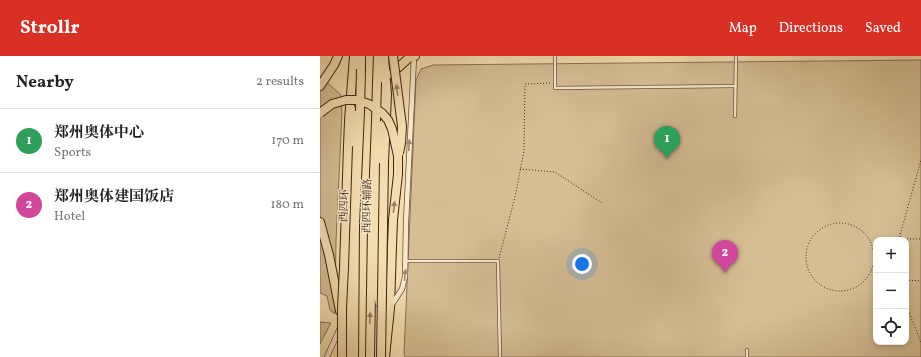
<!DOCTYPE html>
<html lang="en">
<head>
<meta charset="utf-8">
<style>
  body { margin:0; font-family:Vollkorn,"Noto Serif SC",serif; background:#f2f2f2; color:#222 }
  .controls { position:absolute; right:12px; bottom:12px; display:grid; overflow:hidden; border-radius:8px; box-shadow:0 2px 6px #0003 }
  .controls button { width:36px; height:36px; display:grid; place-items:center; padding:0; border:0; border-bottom:1px solid #e0e0e0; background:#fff; color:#222; font:20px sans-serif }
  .you { position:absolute; left:262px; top:208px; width:14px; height:14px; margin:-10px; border:3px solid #fff; border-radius:50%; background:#1a73e8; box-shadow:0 0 0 6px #1a73e833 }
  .badge { display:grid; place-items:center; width:26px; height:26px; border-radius:50%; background:#d93025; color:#fff; font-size:13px; font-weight:700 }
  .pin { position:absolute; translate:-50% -33px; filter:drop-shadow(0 1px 2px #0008) }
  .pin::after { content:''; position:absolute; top:21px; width:14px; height:12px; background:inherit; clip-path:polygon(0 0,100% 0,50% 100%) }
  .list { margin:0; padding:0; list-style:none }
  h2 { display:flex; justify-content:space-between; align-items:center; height:52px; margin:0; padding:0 16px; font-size:17px }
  h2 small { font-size:13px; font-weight:400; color:#767676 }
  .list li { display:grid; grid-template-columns:26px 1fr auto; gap:12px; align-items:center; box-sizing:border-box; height:64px; padding:0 16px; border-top:1px solid #e0e0e0 }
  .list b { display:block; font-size:15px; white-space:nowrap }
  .list p { margin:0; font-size:13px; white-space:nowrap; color:#767676 }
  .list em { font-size:13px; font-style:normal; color:#767676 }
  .icon { flex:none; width:22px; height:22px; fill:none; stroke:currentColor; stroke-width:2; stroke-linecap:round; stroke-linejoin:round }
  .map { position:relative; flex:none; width:601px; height:301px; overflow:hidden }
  header { display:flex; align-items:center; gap:24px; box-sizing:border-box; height:56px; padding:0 20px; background:#d93025; color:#fff }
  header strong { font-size:19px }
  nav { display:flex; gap:22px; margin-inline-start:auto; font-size:14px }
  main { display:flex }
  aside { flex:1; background:#fff }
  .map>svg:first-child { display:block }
  .green { fill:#d5be95; stroke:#8b7054; fill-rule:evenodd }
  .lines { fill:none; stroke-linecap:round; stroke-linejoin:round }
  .service-casing { stroke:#6e513a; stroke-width:4 }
  .minor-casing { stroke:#6e513a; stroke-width:6 }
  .primary-casing { stroke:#412212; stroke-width:8 }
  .trunk-casing { stroke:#412212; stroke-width:10 }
  .path { stroke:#412212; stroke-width:1; stroke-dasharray:1 2; stroke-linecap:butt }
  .service { stroke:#f7eacc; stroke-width:2.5 }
  .minor { stroke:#f7eacc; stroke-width:4.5 }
  .primary { stroke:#f3deb0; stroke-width:7 }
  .trunk { stroke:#f3deb0; stroke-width:8 }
  .trunk-bridge-casing { stroke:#412212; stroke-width:10; stroke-linecap:butt }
  .trunk-bridge { stroke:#f3deb0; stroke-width:8 }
  .oneway { fill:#9a8061 }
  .oneway2 { fill:#9c866f }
  .labels { text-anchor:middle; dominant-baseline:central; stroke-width:3; stroke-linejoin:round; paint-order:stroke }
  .street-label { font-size:11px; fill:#412212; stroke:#f7eacc }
</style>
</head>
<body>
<header>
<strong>Strollr</strong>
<nav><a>Map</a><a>Directions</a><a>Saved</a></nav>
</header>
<main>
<aside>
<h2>Nearby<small>2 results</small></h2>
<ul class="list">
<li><span class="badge" style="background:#2e9e5b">1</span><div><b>郑州奥体中心</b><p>Sports</p></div><em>170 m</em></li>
<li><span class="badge" style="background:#d1479c">2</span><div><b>郑州奥体建国饭店</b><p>Hotel</p></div><em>180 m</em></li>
</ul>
</aside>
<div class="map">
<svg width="601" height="301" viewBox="0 0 601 301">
  <rect width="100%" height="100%" fill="#f3deb0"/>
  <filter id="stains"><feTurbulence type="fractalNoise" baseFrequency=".005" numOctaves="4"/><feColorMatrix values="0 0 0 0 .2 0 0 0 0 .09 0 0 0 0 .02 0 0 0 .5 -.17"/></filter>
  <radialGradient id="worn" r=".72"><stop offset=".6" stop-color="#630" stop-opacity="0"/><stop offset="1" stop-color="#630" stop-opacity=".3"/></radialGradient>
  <g class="green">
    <path d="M601,4V301H85L84,297L96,24L101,13L113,9ZM556,184H586V286H556Z"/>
    <path d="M0,20L21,39L22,57L16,184L15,258L10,254L7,240L0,237Z"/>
    <path d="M0,266L11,267L0,288Z"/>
  </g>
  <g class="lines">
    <defs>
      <g id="service">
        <path d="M235,0V32L416,30"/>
        <path d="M415,60L416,0"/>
        <path d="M86,205H178L180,301"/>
        <path d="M427,301V294"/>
      </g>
      <g id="minor">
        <path d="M71,250L82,233L85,221L86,166L94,1"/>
        <path d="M7,301L20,272"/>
      </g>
      <g id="primary">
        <path d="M59,247L57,233L62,16"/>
        <path d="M28,301L33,54"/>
      </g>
      <g id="trunk">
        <path d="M41,13V0"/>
        <path d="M71,18L90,1L95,0"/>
        <path d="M57,26L58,0"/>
        <path d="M0,30L14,9L18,0"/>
        <path d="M28,90L29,65L34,0"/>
        <path d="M64,107L67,38L64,0"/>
        <path d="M0,166L9,199L20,255"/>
        <path d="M34,301L35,169L40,55"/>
        <path d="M50,301L52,170L56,65"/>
        <path d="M65,301L70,252L72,190"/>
      </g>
    </defs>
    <use href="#service" class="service-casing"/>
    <use href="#minor" class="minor-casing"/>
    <use href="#primary" class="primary-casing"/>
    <use href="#trunk" class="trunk-casing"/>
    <g class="path">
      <path d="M200,113L235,116L282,147"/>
      <circle cx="520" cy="201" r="34"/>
      <path d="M572,183H601"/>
      <path d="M580,184V179L601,104"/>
      <path d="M179,202L195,141L204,95L205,28L231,27"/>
      <path d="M586,224L601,225"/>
      <path d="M586,249L601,286"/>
    </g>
    <use href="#service" class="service"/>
    <use href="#minor" class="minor"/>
    <use href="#primary" class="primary"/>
    <use href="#trunk" class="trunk"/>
    <defs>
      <g id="trunk-bridge">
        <path d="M73,0L82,70L81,87L79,97"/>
        <path d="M40,55L41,13"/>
        <path d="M0,57L12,48L26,44H36L49,48L62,57L68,64L72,73L78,100V118L73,164L72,190"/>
        <path d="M56,65L57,26"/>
        <path d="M22,301V252L24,211L28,90"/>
        <path d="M61,301L64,107"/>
      </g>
    </defs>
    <use href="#trunk-bridge" class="trunk-bridge-casing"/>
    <use href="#trunk-bridge" class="trunk-bridge"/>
  </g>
  <defs><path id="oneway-solid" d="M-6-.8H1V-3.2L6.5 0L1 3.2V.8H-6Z"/></defs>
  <g class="oneway">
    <use href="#oneway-solid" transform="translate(77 34) rotate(-97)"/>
    <use href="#oneway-solid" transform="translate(74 151) rotate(-84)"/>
    <use href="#oneway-solid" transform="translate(50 262) rotate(-88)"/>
  </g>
  <g class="oneway2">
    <use href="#oneway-solid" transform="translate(89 89) rotate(-87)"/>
    <use href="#oneway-solid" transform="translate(85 219) rotate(-85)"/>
  </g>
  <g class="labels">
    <g class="street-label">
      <text transform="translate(25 150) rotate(-88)">西四环</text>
      <text transform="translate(48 150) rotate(-89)">西四环辅路</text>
    </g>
  </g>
  <rect width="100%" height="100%" filter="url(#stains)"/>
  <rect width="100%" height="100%" fill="url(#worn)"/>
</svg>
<div class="controls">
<button>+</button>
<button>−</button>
<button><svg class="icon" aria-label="locate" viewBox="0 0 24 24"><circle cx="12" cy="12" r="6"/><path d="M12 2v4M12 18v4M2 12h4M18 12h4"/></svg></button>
</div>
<div class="you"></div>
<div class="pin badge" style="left:347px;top:103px;background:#2e9e5b">1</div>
<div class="pin badge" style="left:405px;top:217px;background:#d1479c">2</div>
</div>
</main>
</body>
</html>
